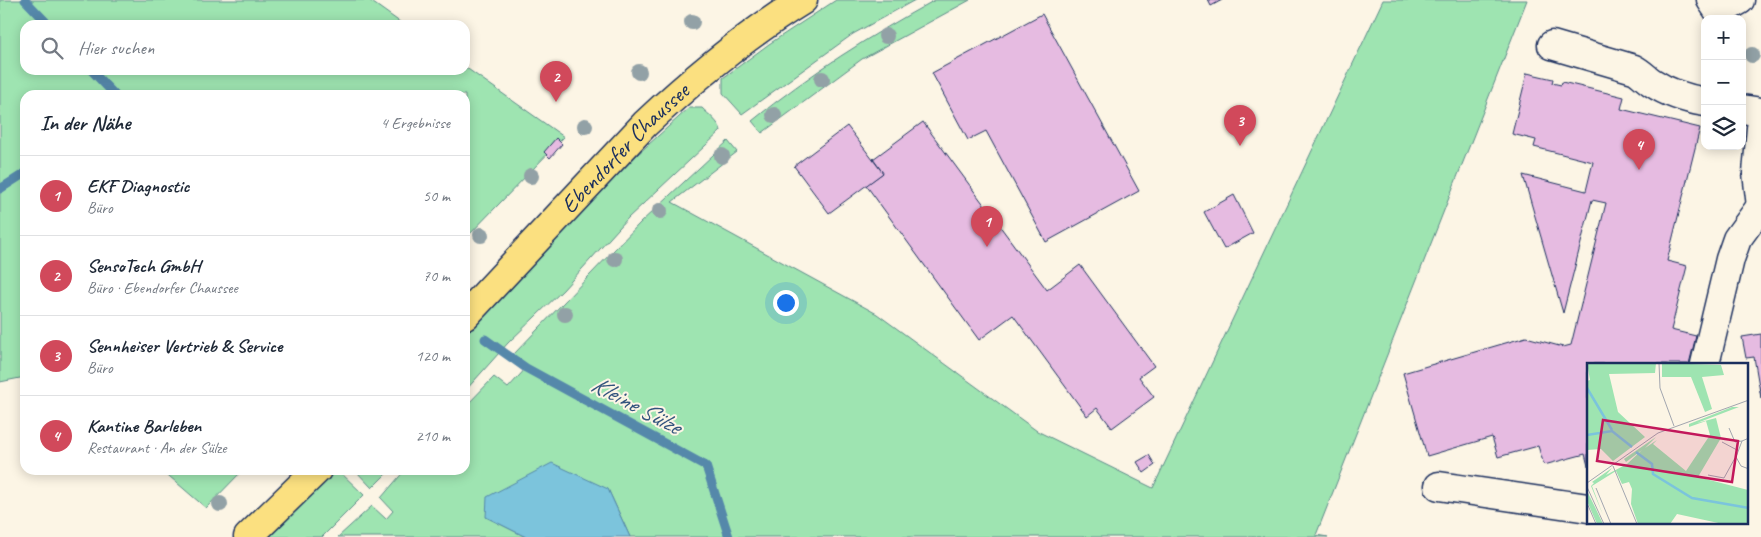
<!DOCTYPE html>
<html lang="de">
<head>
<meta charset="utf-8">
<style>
  body { margin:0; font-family:Caveat,sans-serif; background:#f2f2f3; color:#1f2937 }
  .controls { position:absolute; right:15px; top:15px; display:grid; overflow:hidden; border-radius:10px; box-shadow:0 2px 12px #0003 }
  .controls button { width:45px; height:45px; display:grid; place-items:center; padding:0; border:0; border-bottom:1px solid #e0e1e3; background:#fff; color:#1f2937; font:25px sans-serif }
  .you { position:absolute; left:785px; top:302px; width:18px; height:18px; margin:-12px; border:4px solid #fff; border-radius:50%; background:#1a73e8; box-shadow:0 0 0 8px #1a73e833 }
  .badge { display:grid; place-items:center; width:32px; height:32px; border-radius:50%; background:#d1495b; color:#fff; font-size:16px; font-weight:700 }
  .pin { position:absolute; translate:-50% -41px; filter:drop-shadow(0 1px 2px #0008) }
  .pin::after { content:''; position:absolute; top:26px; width:18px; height:15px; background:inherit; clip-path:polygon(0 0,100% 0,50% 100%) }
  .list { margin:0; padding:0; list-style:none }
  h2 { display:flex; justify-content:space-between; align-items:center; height:65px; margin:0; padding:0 20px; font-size:21px }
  h2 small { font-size:16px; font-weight:400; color:#747a83 }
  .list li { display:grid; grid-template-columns:32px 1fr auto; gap:15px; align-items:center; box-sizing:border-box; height:80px; padding:0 20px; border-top:1px solid #e0e1e3 }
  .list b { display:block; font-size:19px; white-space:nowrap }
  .list p { margin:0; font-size:16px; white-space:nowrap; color:#747a83 }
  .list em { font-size:16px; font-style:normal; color:#747a83 }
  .icon { flex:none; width:28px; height:28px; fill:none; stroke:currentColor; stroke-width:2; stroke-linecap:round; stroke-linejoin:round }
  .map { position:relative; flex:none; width:1761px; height:537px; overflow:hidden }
  .search { position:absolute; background:#fff; box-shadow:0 2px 12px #0003; left:20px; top:20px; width:450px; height:55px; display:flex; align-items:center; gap:12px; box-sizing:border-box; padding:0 18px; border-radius:15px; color:#747a83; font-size:19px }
  .panel { position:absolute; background:#fff; box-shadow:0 2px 12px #0003; left:20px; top:90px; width:450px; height:385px; border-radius:15px }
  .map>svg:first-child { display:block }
  .green { fill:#9ee4b1; stroke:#5c8a88 }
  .water { fill:#7bc4dc; stroke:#58a }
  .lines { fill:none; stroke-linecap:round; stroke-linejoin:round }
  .stream { stroke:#58a; stroke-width:9 }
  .building { fill:#e6bbe1; stroke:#1b2f5e }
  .minor-casing { stroke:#1b2f5e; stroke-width:31 }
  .major-casing { stroke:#1b2f5e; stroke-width:31 }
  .minor { stroke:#fcf5e5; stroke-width:28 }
  .major { stroke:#fbe080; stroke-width:28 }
  .tree { fill:#92a1a6 }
  .labels { text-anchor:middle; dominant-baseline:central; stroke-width:4; stroke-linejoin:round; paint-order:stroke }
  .street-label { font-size:24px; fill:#1b2f5e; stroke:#fcf5e5 }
  .water-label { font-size:25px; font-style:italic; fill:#33547e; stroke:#fcf5e5 }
  .inset-river { fill:none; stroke:#7bc4dc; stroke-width:2.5 }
  .inset-road { fill:none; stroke:#a2a6af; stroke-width:1 }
  .view { fill:#c2185b; fill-opacity:0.15; stroke:#c2185b; stroke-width:2.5 }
  .inset-edge { fill:none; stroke:#1b2f5e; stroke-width:2.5 }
</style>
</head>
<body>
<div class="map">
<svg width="1761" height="537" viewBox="0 0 1761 537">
  <rect width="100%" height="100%" fill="#fcf5e5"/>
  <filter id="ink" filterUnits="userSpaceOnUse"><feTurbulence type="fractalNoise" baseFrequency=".02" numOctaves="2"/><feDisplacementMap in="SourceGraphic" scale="10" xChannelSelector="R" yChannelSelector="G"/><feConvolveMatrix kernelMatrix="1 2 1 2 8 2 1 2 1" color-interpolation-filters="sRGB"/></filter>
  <g filter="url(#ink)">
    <g class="green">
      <path d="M0,0H369L404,25H25V70H465V67L564,137L465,239V95H25V377L0,382Z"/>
      <path d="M836,0H915L853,34L742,114L723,93V78L769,44Z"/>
      <path d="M935,0H970L862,59L762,133L752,121C809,74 871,35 935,0Z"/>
      <path d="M1383,0H1527L1316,535L1328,537H630L608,489L486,517L526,537H338L372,506L386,519L393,511L381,498L405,470H465V407L494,377L508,388L528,366L513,355L640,223L728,141L737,152L672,202L877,314L1037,431L1153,488Z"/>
      <path d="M689,108H702C708,114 720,123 721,131L628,218L563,290L508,343L465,391V334L638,154Z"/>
      <path d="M162,470H243L206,508Z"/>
      <path d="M335,470H338L364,495L322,537H266Z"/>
      <path d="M355,470H390L372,488Z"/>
    </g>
    <path class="water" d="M552,463L608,489L630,537H526L486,517L487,497Z"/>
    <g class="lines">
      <g class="stream">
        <path d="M25,0L49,25"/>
        <path d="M91,70L115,95"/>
        <path d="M0,189L25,173"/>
        <path d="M485,339L526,368L706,466L729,537"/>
      </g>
    </g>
    <g class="building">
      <path d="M1208,0H1222L1211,6Z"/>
      <path d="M1042,14L1139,191L1046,242L986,131L968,140L932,73Z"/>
      <path d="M1527,73L1553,79L1552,83L1561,85L1562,82L1624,97L1621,109L1700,128L1667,261L1687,266L1671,330L1696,336L1689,364H1588V466L1585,454L1544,465L1538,446L1498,457L1492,437L1427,456L1403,373L1526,337L1563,347L1571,345L1606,203L1592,200L1563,313L1523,175L1586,191L1593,162L1534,147L1536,140L1512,134Z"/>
      <path d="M923,122L1047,290L1080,265L1154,366L1139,377L1154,397L1112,428L1097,408L1087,416L1013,315L979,340L866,185L883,173L873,159Z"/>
      <path d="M847,126L883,173L829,213L794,166Z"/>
      <path d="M556,138L562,144L550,158L544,152Z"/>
      <path d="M1234,195L1253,233L1224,249L1204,212Z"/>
      <path d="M1761,334V398L1754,357L1746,358L1742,337Z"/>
      <path d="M1149,455L1155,465L1144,473L1137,462Z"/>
    </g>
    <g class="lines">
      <defs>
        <g id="minor">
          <path d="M1711,0L1719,12L1740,0"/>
          <path d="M1552,45L1634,69C1642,73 1646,79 1653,83C1668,93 1688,99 1705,102"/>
          <path d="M1742,109L1761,112"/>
          <path d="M1761,128L1757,173L1761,206"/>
          <path d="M1705,364L1730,259L1737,239L1761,206"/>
          <path d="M1439,486L1588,508"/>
        </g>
        <g id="major">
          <path id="s1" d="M465,316L645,124C694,78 746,35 803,0"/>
          <path d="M248,537L317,470"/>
        </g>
      </defs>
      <use href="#minor" class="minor-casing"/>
      <use href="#major" class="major-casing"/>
      <use href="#minor" class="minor"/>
      <use href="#major" class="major"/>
    </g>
    <g class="tree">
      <circle cx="692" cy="22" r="8"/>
      <circle cx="886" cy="36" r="8"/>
      <circle cx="1752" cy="55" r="8"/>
      <circle cx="639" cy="72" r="8"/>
      <circle cx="822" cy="79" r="8"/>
      <circle cx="774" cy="115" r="8"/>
      <circle cx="585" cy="126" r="8"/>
      <circle cx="722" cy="156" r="8"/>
      <circle cx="531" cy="176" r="8"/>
      <circle cx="660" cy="211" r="8"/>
      <circle cx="481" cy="235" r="8"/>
      <circle cx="615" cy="259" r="8"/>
      <circle cx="565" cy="314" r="8"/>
      <circle cx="220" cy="504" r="8"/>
    </g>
  </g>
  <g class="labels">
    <g class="street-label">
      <text stroke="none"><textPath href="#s1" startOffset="232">Ebendorfer Chaussee</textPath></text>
    </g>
    <g class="water-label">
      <text transform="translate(636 405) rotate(28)">Kleine Sülze</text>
    </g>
  </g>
  <g transform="translate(1587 363)">
    <rect width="161" height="161" fill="#fcf5e5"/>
    <path d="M0,0H69L68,10L22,11L31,49L58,74L26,98L14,86L0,87V18L3,17ZM75,0L134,2L137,12L115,14L125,46L118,49L104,14H75ZM145,44H152L110,60L129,55L134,75L111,114L161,127V161H136L90,151L83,161H51L44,141L45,126L42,119L35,121L29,108L5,123L16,152L4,123L7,120L5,119L25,105L19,112L40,101L55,87L39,99L37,96L69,74L58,85L70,77L66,81L99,108L123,72L119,58L102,64V61ZM1,130L8,144L16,161H10L0,138Z" fill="#9ee4b1"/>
    <path class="inset-river" d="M0,25L25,67M0,72L25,68L45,84M49,89L65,101L66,111L105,135L162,145"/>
    <path class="inset-road" d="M72,0L73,25L87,63M142,65L148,79L155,78M162,75L155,78L149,94L154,103L162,106M135,79L150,87M26,103L50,161M121,112L137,115L148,95M0,120L71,70L162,37M0,124L17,161M9,125L24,161M0,140L9,161"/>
    <path class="view" d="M16,57L151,78L145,119L10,98Z"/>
    <rect width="161" height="161" class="inset-edge"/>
  </g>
</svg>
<div class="controls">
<button>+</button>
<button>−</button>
<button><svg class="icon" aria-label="layers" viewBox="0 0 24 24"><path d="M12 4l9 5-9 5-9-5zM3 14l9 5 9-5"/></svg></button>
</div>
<div class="you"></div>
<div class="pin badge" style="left:987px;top:247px">1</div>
<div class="pin badge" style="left:556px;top:102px">2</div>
<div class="pin badge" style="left:1240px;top:146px">3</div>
<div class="pin badge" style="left:1639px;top:170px">4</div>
<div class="search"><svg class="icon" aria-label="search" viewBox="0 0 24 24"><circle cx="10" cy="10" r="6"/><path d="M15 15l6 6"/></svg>Hier suchen</div>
<section class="panel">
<h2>In der Nähe<small>4 Ergebnisse</small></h2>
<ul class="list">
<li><span class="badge">1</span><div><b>EKF Diagnostic</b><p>Büro</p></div><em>50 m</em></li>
<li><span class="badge">2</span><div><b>SensoTech GmbH</b><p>Büro · Ebendorfer Chaussee</p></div><em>70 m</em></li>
<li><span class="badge">3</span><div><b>Sennheiser Vertrieb &amp; Service</b><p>Büro</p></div><em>120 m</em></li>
<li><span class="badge">4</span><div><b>Kantine Barleben</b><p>Restaurant · An der Sülze</p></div><em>210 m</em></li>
</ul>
</section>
</div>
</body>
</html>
